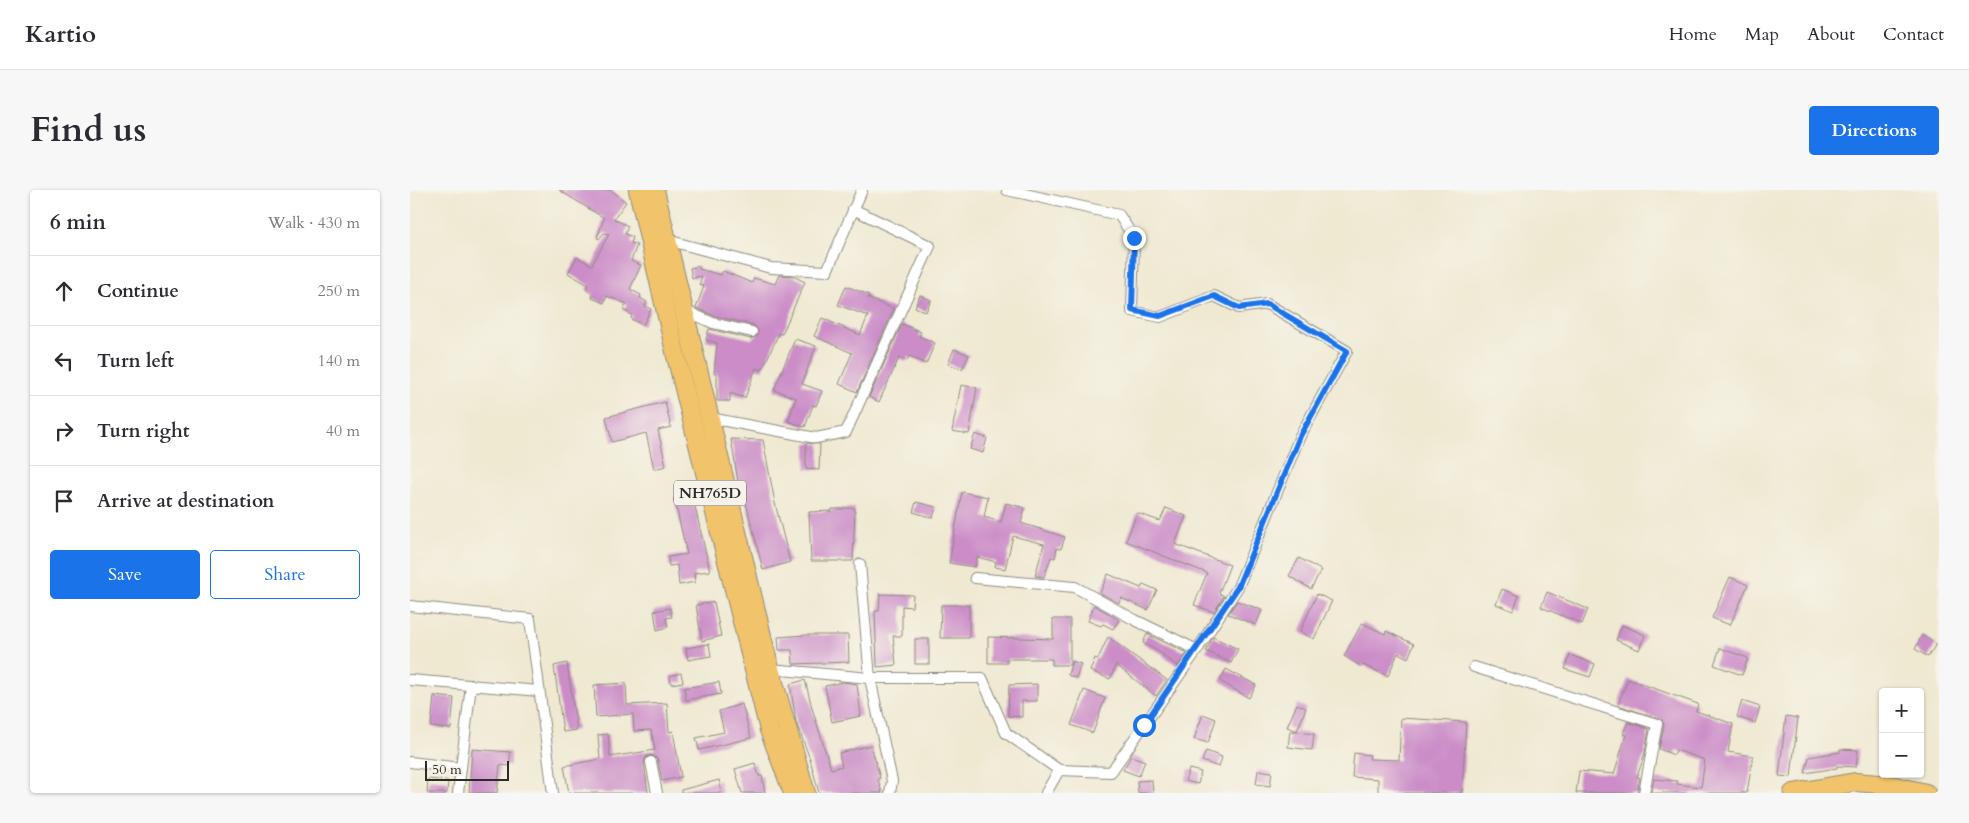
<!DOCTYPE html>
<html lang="en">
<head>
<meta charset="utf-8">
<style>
  body { margin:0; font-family:Cardo,serif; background:#f7f7f7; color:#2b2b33 }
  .controls { position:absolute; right:15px; bottom:15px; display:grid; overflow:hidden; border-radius:5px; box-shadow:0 1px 4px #0004 }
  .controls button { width:45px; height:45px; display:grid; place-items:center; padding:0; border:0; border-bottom:1px solid #e1e1e2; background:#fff; color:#2b2b33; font:25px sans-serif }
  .scale { position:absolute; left:15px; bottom:12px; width:84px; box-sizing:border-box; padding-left:5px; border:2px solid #2b2b2b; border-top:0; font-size:14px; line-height:18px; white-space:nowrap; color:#2b2b2b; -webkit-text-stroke:4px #f7f3e8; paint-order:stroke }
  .stop { position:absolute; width:15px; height:15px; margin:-11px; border:4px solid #1a73e8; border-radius:50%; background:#fff }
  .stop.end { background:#1a73e8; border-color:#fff; box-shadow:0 1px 5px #0008 }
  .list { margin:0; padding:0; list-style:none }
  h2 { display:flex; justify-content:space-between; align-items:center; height:65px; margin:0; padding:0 20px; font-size:21px }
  h2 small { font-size:16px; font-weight:400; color:#7c7c81 }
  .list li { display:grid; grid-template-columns:32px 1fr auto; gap:15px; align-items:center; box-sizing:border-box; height:70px; padding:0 20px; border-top:1px solid #e1e1e2 }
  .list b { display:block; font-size:19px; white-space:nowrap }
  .list em { font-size:16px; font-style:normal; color:#7c7c81 }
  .actions { display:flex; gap:10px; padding:15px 20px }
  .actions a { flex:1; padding:11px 0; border:1px solid #1a73e8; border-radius:5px; text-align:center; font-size:18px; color:#1a73e8 }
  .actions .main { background:#1a73e8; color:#fff }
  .icon { flex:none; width:28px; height:28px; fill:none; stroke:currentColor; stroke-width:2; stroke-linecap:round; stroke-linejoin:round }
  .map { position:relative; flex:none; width:1529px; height:603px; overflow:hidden; border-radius:5px }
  header { display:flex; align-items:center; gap:30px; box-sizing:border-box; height:70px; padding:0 25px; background:#fff; border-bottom:1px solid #e1e1e2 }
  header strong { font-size:24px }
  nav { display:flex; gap:28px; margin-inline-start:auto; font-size:18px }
  .intro { display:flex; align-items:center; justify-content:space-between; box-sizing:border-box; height:120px; padding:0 30px }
  h1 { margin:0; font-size:35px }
  .button { padding:12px 22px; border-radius:5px; background:#1a73e8; color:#fff; font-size:18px; font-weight:700 }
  main { display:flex; gap:30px; padding:0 30px }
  aside { flex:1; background:#fff; border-radius:5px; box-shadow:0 1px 4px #0004 }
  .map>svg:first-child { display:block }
  .building { fill:#cb8cc7 }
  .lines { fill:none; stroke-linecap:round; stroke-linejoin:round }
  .street-casing { stroke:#8d8a7e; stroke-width:12 }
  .highway-casing { stroke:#8d8a7e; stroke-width:20 }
  .street { stroke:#fff; stroke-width:10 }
  .highway { stroke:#f1c36a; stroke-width:18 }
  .route { stroke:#1a73e8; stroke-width:6 }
  .labels { text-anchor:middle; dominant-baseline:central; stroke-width:4.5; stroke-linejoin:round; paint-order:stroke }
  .shield { fill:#f7f3e8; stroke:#686764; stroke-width:1 }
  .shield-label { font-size:15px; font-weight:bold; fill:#2b2b2b }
</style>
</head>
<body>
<header>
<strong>Kartio</strong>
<nav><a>Home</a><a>Map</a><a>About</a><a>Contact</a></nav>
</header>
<div class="intro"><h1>Find us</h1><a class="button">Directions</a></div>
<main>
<aside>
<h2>6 min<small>Walk · 430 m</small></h2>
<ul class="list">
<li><svg class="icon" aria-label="ahead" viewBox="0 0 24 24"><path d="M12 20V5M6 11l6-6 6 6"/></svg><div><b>Continue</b></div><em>250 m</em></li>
<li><svg class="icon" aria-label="left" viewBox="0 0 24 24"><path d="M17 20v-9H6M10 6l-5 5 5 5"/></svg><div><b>Turn left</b></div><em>140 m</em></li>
<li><svg class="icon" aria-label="right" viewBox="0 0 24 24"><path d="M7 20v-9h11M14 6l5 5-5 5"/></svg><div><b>Turn right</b></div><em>40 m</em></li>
<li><svg class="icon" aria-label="arrive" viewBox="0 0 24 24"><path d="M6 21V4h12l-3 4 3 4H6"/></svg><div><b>Arrive at destination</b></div></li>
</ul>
<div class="actions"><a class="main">Save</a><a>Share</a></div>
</aside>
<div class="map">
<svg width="1529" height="603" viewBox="0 0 1529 603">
  <rect width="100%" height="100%" fill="#f7f3e8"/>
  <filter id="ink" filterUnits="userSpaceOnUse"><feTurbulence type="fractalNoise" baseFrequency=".02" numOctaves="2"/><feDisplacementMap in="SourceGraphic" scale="10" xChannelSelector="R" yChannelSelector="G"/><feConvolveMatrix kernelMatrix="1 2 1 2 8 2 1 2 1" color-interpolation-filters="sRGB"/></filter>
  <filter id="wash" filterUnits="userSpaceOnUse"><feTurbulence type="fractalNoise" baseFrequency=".0096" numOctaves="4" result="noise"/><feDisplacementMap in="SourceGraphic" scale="20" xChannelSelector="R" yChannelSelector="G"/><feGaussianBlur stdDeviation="1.12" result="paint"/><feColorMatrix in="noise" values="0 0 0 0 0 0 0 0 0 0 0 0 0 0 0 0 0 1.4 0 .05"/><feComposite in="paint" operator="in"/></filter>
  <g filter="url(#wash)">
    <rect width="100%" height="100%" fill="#efe9d2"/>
    <g id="blocks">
      <g class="building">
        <path d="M149,0H201L216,12L204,29L218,36L215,44L223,47L221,53L227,55L221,71L231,75L220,99L231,105L230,108L237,112L235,116L241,119L233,135L221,129L222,125L213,120L217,114L197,106L194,113L182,108L183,105L176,99L178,95L158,83L167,67L182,75L199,44L194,43L189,49L187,48L194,28Z"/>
        <path d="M289,76V79L311,85L313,81L342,93L344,88L365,94L369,85L383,86L395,92L372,144L369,143L352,180L346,178L335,208L320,203V211H307V184H304L307,153L296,150L299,139L341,149L347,146L348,140L344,135L305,126L286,118L294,96L289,95L292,86L282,88L280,78Z"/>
        <path d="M436,96L459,105L458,108L484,119L447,202L429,194L442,163L404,146L412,128L450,145L458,126L428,115Z"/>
        <path d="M510,105L521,110L516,122L505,117Z"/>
        <path d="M492,134L511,142L509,146L525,153L516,174L499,166L497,171L489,168L469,212L459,207Z"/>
        <path d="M385,149L406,156L392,194L412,201L406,216L403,215L395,237L378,231L386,208L364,200Z"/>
        <path d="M544,159L559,165L552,179L538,174Z"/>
        <path d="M551,195L567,198L559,244L542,241Z"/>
        <path d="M255,212L261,237L248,240L256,276L244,279L236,243L202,252L196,227Z"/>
        <path d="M565,244L577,248L573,263L560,259Z"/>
        <path d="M321,249L353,250L365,313L380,372L353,380L336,313L330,291L328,292Z"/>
        <path d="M396,253L410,254L409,280L396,279Z"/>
        <path d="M552,302L578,307L574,327L591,332L596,313L615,318L611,333L655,347L651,359L647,358L645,368L641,367L634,387L625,386L634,354L603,346L595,379L585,377L586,372L567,367L565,377L539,373Z"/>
        <path d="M282,304L300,381L284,383L285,392L269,395L267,375L259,376L258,367L277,364L264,308Z"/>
        <path d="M506,312L526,317L523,328L503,322Z"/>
        <path d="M434,318H445L443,371H401L399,322L422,321V319H434Z"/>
        <path d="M756,318L776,326L765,354L820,375L809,403L814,406L804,422L784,415L797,383L716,351L727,323L750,331Z"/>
        <path d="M889,368L911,380L901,399L879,386Z"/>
        <path d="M698,384L731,398L733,394L747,400L738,420L711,408L709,413L690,403Z"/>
        <path d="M1320,387L1338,395L1320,435L1302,428Z"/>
        <path d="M1092,399L1109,406L1103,421L1086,414Z"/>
        <path d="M1137,402L1178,419L1172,434L1131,417Z"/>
        <path d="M470,404L503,405L502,417L492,416V446H483L486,475L467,477L465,421H469Z"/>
        <path d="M907,404L922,411L904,449L890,442Z"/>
        <path d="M827,411L852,420L846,435L818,424Z"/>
        <path d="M304,412L311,446L292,451L286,415Z"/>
        <path d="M531,415H559V448H530Z"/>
        <path d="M684,415L709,430L703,439L693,434L691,436L678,431Z"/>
        <path d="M260,418L262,427L256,428L258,437L247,440L244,421Z"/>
        <path d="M643,429H660V475H642V469H597V473H578V447L643,449Z"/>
        <path d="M952,433L975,444L976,441L1004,454L998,468L988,463L978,486L953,475L952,477L934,466Z"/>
        <path d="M1212,435L1235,445L1229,460L1206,450Z"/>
        <path d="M737,444L777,463L768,476L753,466L754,465L733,453Z"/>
        <path d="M396,445H438L439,472L383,474L382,460H369L368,447Z"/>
        <path d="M1512,445L1526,454L1518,467L1505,459Z"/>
        <path d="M698,447L757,490L746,506L706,475L700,489L680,481L685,468L688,469Z"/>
        <path d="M803,447L828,459L821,473L796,461Z"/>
        <rect x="505" y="449" width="14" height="25"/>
        <path d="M299,454L301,466L278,470L276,458Z"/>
        <path d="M1310,458L1338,468L1332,485L1304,475Z"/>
        <path d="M1160,465L1185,474L1180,487L1155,479Z"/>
        <path d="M662,471L671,474L666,488L658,485Z"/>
        <path d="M157,473L167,540L153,542L144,476Z"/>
        <path d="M816,479L846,495L839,508L810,491Z"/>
        <path d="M271,483L273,492L261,494L260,486Z"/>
        <path d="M1218,489L1288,514L1286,521L1323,534L1318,562L1343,566L1337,603H1241L1244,589L1267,591V594L1291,597L1295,570L1266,560L1264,565L1249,559L1254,535L1252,530L1208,515Z"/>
        <path d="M395,490L402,518L421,579L432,576L429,563L461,555L470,588L468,589L472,603H409L400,569L386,532L380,494Z"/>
        <path d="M309,492L311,504L276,510L274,498Z"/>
        <path d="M433,492L447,494L451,526L422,532L415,496Z"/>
        <path d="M216,493L217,515L257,513L259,542L263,541L271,587L252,591L248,570L244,566L240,565L236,567L234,573L238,603H159L154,576L190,569L188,545L198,544L200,567L245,560L241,540L224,541L223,524L186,527L184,495Z"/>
        <path d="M627,494V511H612V527L598,526L599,495Z"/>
        <path d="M674,500L695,508L683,543L661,535Z"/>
        <path d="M24,506L44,508L41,539L21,537Z"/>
        <path d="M1332,511L1350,517L1345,533L1327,527Z"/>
        <path d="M332,514L341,548L289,560L286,548L314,542L309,521Z"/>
        <path d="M887,514L896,518L887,541L877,537Z"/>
        <path d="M793,524L806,529L798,553L784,549Z"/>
        <path d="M1376,526L1388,528L1381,587L1369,586Z"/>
        <path d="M991,528L1056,532L1052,603H968V589L942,587L944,563L960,565L959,569L989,570Z"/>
        <path d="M1218,532L1239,539L1235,563L1227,587L1230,588L1227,603H1166L1169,581L1204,584L1216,545L1213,544Z"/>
        <path d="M880,541L904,544L902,560L878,557Z"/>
        <path d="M62,559L100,562V576L90,575L87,603H59Z"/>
        <path d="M1430,559L1448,560L1446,577L1427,576V578L1395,583L1399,567L1430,562Z"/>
        <path d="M796,561L812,567L809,577L792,571Z"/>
        <path d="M721,566L735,571L729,586L713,580Z"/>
        <path d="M345,573L349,586H352L355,603H332L325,579Z"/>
        <path d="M779,579L791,582L788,594L775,591Z"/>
        <path d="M848,580L862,582L860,596L846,594Z"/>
        <path d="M18,589L38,591L37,603H17Z"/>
        <path d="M309,590L312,603H271V600Z"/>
        <path d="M742,590L743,603H728L727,591Z"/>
      </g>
    </g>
  </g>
  <g filter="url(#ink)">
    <use href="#blocks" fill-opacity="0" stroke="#8d8a7e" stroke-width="1"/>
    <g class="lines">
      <defs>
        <g id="street">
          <path d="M597,0L709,25L724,48L722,121L750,127L804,106L829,118L857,114L937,161L890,246L828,397L787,460"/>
          <path d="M257,50L361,78L417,81L452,0"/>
          <path d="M274,120L303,133L342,142"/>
          <path d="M300,228L406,248L436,242L520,56L443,19"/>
          <path d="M450,374L460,488L482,591L480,603"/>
          <path d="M565,388L665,397L725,430L787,460L701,582L649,580"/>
          <path d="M0,416L120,429L143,603"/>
          <path d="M1064,477L1247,534L1234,603"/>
          <path d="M360,479L460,488H572L596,543L649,580L636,603"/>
          <path d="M0,490L129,501"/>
          <path d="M0,572L51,578"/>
          <path d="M241,572L247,603"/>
          <path d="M48,603L61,495"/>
        </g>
        <g id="highway">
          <path d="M228,0L266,166L359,540L383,603"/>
          <path d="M245,0L360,479L396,603"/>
          <path d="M1383,603L1445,592L1481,595L1516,603"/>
        </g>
      </defs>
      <use href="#street" class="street-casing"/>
      <use href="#highway" class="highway-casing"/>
      <use href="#street" class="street"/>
      <use href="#highway" class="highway"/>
    </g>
  </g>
  <g class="lines" filter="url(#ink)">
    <path class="route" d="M724,48L722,120L750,126L804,106L829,118L857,114L937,161L890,246L828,397L734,535"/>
  </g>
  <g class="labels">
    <rect class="shield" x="264" y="290.5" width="72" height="25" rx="4"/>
    <g class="shield-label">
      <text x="300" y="303">NH765D</text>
    </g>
  </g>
</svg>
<div class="controls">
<button>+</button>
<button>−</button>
</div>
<div class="scale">50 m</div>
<div class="stop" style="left:734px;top:535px"></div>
<div class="stop end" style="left:724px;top:48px"></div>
</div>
</main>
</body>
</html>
